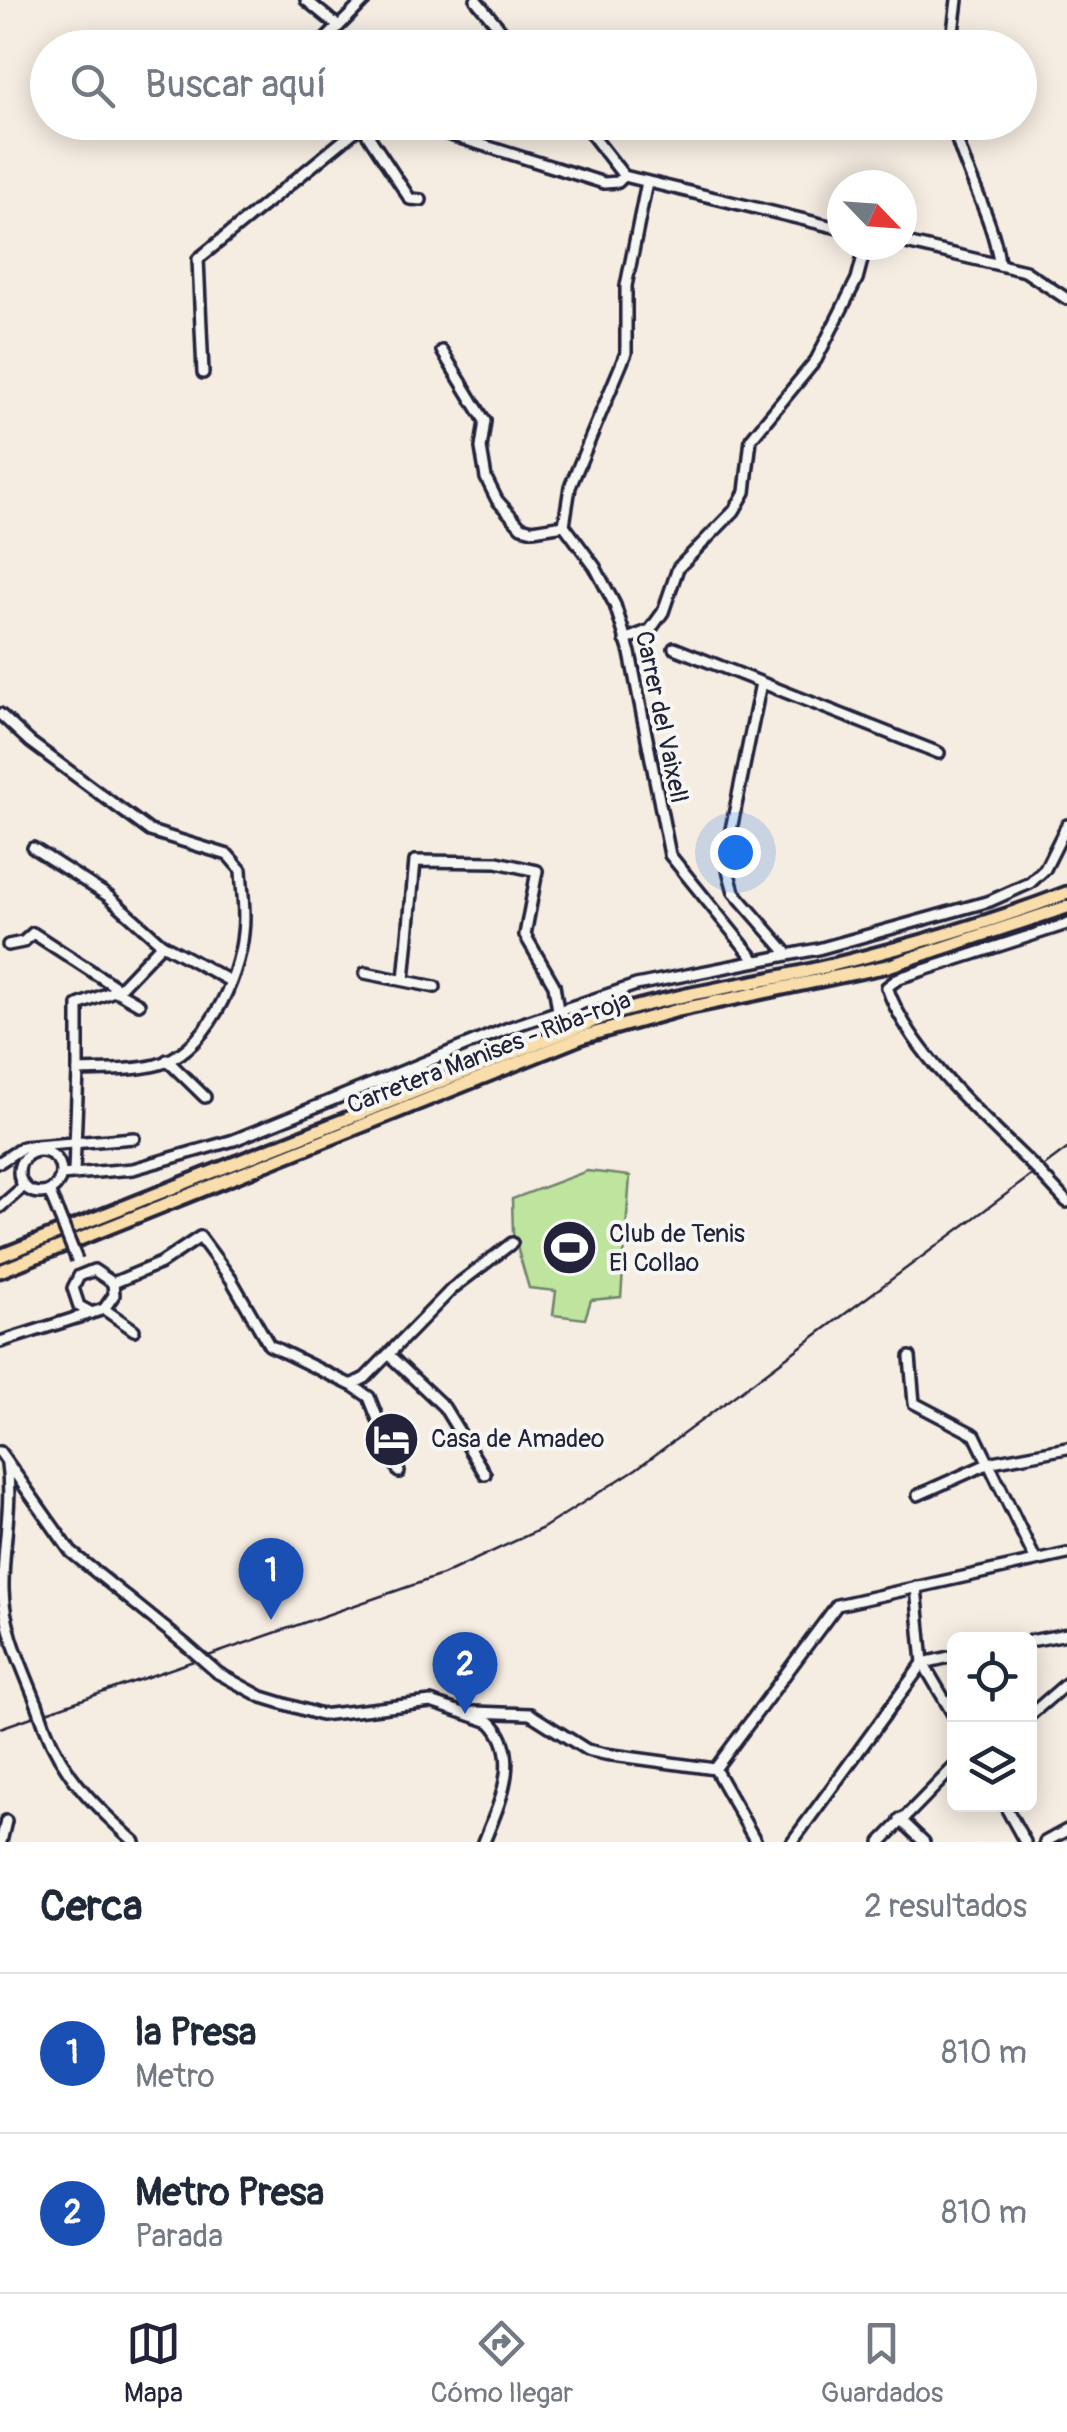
<!DOCTYPE html>
<html lang="es">
<head>
<meta charset="utf-8">
<style>
  body { margin:0; font-family:Pangolin,sans-serif; background:#f2f2f3; color:#1f2937 }
  .controls { position:absolute; right:30px; bottom:30px; display:grid; overflow:hidden; border-radius:15px; box-shadow:0 5px 25px #0003 }
  .controls button { width:90px; height:90px; display:grid; place-items:center; padding:0; border:0; border-bottom:2px solid #e0e1e3; background:#fff; color:#1f2937; font:50px sans-serif }
  .compass { position:absolute; left:827px; top:170px; width:90px; height:90px; border-radius:50%; background:#fff; box-shadow:0 5px 25px #0003; rotate:115deg }
  .you { position:absolute; left:735px; top:852px; width:35px; height:35px; margin:-25px; border:8px solid #fff; border-radius:50%; background:#1a73e8; box-shadow:0 0 0 15px #1a73e833 }
  .badge { display:grid; place-items:center; width:65px; height:65px; border-radius:50%; background:#22223b; color:#fff; font-size:32px; font-weight:700 }
  .pin { position:absolute; translate:-50% -82px; filter:drop-shadow(0 2px 5px #0008) }
  .pin::after { content:''; position:absolute; top:52px; width:35px; height:30px; background:inherit; clip-path:polygon(0 0,100% 0,50% 100%) }
  .list { margin:0; padding:0; list-style:none }
  h2 { display:flex; justify-content:space-between; align-items:center; height:130px; margin:0; padding:0 40px; font-size:42px }
  h2 small { font-size:32px; font-weight:400; color:#747a83 }
  .list li { display:grid; grid-template-columns:65px 1fr auto; gap:30px; align-items:center; box-sizing:border-box; height:160px; padding:0 40px; border-top:2px solid #e0e1e3 }
  .list b { display:block; font-size:38px; white-space:nowrap }
  .list p { margin:0; font-size:32px; white-space:nowrap; color:#747a83 }
  .list em { font-size:32px; font-style:normal; color:#747a83 }
  .icon { flex:none; width:55px; height:55px; fill:none; stroke:currentColor; stroke-width:2; stroke-linecap:round; stroke-linejoin:round }
  .map { position:relative; flex:none; width:1067px; height:1842px; overflow:hidden }
  .search { position:absolute; background:#fff; box-shadow:0 5px 25px #0003; left:30px; right:30px; top:30px; height:110px; display:flex; align-items:center; gap:25px; box-sizing:border-box; padding:0 35px; border-radius:55px; color:#747a83; font-size:38px }
  .sheet { height:450px; background:#fff }
  nav { display:flex; justify-content:space-around; align-items:center; box-sizing:border-box; height:140px; border-top:2px solid #e0e1e3; background:#fff; font-size:28px; color:#747a83 }
  nav a { display:grid; justify-items:center; gap:5px }
  nav .on { color:#22223b }
  .map>svg:first-child { display:block }
  .green { fill:#bee49e; stroke:#70836c; stroke-width:2.5 }
  .lines { fill:none; stroke-linecap:round; stroke-linejoin:round }
  .minor-casing { stroke:#22223b; stroke-width:16 }
  .major-casing { stroke:#22223b; stroke-width:19 }
  .minor { stroke:#f6f6f2; stroke-width:9 }
  .major { stroke:#f9deab; stroke-width:11 }
  .rail { stroke:#22223b; stroke-width:2.5 }
  .minor-bridge-casing { stroke:#22223b; stroke-width:16; stroke-linecap:butt }
  .minor-bridge { stroke:#f6f6f2; stroke-width:9 }
  .labels { text-anchor:middle; dominant-baseline:central; stroke-width:8; stroke-linejoin:round; paint-order:stroke }
  .street-label { font-size:25px; fill:#22223b; stroke:#f6f6f2 }
  .poi-label { font-size:25px; fill:#22223b; stroke:#f6f6f2; text-anchor:start }
</style>
</head>
<body>
<div class="map">
<svg width="1067" height="1842" viewBox="0 0 1067 1842">
  <rect width="100%" height="100%" fill="#f5ece2"/>
  <filter id="ink" filterUnits="userSpaceOnUse"><feTurbulence type="fractalNoise" baseFrequency=".01" numOctaves="2"/><feDisplacementMap in="SourceGraphic" scale="20" xChannelSelector="R" yChannelSelector="G"/><feConvolveMatrix kernelMatrix="1 2 1 2 8 2 1 2 1" color-interpolation-filters="sRGB"/></filter>
  <g filter="url(#ink)">
    <path class="green" d="M587,1171L630,1176L621,1297L591,1300L585,1319L553,1315L556,1291L529,1288L513,1233L512,1199Z"/>
    <g class="lines">
      <defs>
        <g id="minor">
          <path d="M306,0L338,26"/>
          <path d="M476,0L516,48"/>
          <path d="M197,40L204,48"/>
          <path d="M317,48L365,0"/>
          <path d="M951,48L957,0"/>
          <path d="M409,122L604,183L618,182L624,176"/>
          <path d="M582,122L624,176L842,229"/>
          <path d="M952,122C963,170 993,216 999,262"/>
          <path d="M362,126L410,199L421,200"/>
          <path d="M647,182L626,286V353L570,487L564,525L595,567L615,605L630,653L670,855L755,960"/>
          <path d="M902,242L1025,271L1067,299"/>
          <path d="M442,351L485,421L481,448L486,478L497,500L521,527L533,530L564,525"/>
          <path d="M203,373L198,259L366,122"/>
          <path d="M625,640L650,630L663,612L678,568L734,511L745,492L751,439L816,360L857,279L866,245"/>
          <path d="M674,648L939,753"/>
          <path d="M761,683L725,859L734,892L788,954"/>
          <path d="M0,714L30,742L150,831L228,855L241,870C242,891 246,912 243,933C239,979 206,1052 156,1065C131,1071 104,1070 78,1071L74,1172"/>
          <path d="M33,848L108,896L162,944L230,981"/>
          <path d="M8,945L23,942L33,933L119,989"/>
          <path d="M365,973L435,987"/>
          <path d="M404,980L415,861L497,862L537,871L525,935L554,985L558,1010"/>
          <path d="M116,991L139,1004"/>
          <path d="M167,1060L205,1097"/>
          <path d="M78,1071V1005L119,989L162,944"/>
          <circle cx="40" cy="1172" r="21"/>
          <path d="M0,1162L23,1147L134,1138"/>
          <path d="M1031,1164C985,1120 907,1048 887,987L899,978L1067,924"/>
          <path d="M1040,1173L1067,1202"/>
          <path d="M61,1175L133,1169L234,1140L511,1027L636,985L818,949L990,901L1030,883L1045,869L1067,825"/>
          <path d="M49,1191L58,1213"/>
          <path d="M0,1207L24,1186"/>
          <path d="M113,1283L161,1263L200,1237L231,1279L269,1345L351,1385L365,1378L453,1288L512,1243"/>
          <path d="M104,1309L134,1330"/>
          <path d="M0,1342L104,1309L114,1295L113,1283L94,1270L79,1276L73,1288L79,1306L90,1312"/>
          <path d="M389,1355L444,1407L485,1474"/>
          <path d="M910,1357L914,1403L975,1435L1035,1559"/>
          <path d="M353,1386L369,1397L399,1472"/>
          <path d="M0,1452L71,1552L186,1645"/>
          <path d="M7,1464C13,1506 2,1547 3,1590C4,1630 23,1668 37,1704"/>
          <path d="M918,1495L992,1462L1067,1448"/>
          <path d="M916,1587L923,1663L954,1716"/>
          <path d="M1030,1641L1067,1634"/>
          <path d="M218,1673L262,1697L321,1715L431,1702L490,1722C524,1755 498,1806 484,1842"/>
          <path d="M474,1712L530,1714L587,1750L605,1754L715,1769L756,1842"/>
          <path d="M1030,1715L1067,1683"/>
          <path d="M45,1727C63,1776 97,1808 135,1842"/>
          <path d="M715,1769L837,1605L1067,1554"/>
          <path d="M1004,1804L1025,1842"/>
          <path d="M900,1819L924,1842"/>
          <path d="M1,1842L6,1821"/>
          <path d="M792,1842L923,1663L954,1656"/>
          <path d="M881,1842L954,1767"/>
          <path d="M1045,1842L1067,1830"/>
        </g>
        <g id="major">
          <path d="M0,1256L609,1015C673,995 738,986 803,972C893,951 981,926 1067,893"/>
          <path d="M0,1271L585,1036L678,1010L888,966L1067,907"/>
        </g>
      </defs>
      <use href="#minor" class="minor-casing"/>
      <use href="#major" class="major-casing"/>
      <use href="#minor" class="minor"/>
      <use href="#major" class="major"/>
      <path class="rail" d="M0,1728L442,1575L543,1528L636,1469L1067,1149"/>
      <defs>
        <g id="minor-bridge">
          <path d="M1031,1164L1040,1173"/>
          <path d="M58,1213L77,1260"/>
          <path d="M186,1645L218,1673"/>
          <path d="M37,1704L45,1727"/>
        </g>
      </defs>
      <use href="#minor-bridge" class="minor-bridge-casing"/>
      <use href="#minor-bridge" class="minor-bridge"/>
    </g>
  </g>
  <defs>
    <symbol id="stadium-disc" viewBox="-11 -11 22 22"><circle r="9.5" fill="#22223b" stroke="#f6f6f2"/><path d="M0-5a6.5 5 0 1 0 0 10a6.5 5 0 1 0 0-10ZM-3.5-1.8h7v3.6h-7Z" fill="#fff"/></symbol>
    <symbol id="hotel-disc" viewBox="-11 -11 22 22"><circle r="9.5" fill="#22223b" stroke="#f6f6f2"/><path d="M-6-4.5h1.5V1H6V5H4.5V3h-9V5H-6ZM-4 0a1.8 1.8 0 1 1 3.6 0ZM.5 0V-2.5h3Q6-2.5 6 0Z" fill="#fff"/></symbol>
  </defs>
  <g fill-rule="evenodd">
    <use href="#stadium-disc" x="538" y="1216" width="63" height="63"/>
    <use href="#hotel-disc" x="360" y="1408" width="63" height="63"/>
  </g>
  <g class="labels">
    <g class="street-label">
      <text transform="translate(661 717) rotate(78)">Carrer del Vaixell</text>
      <text transform="translate(489 1053) rotate(-21)">Carretera Manises - Riba-roja</text>
    </g>
    <g class="poi-label">
      <text x="609" y="1234">Club de Tenis<tspan x="609" dy="29">El Collao</tspan></text>
      <text x="431" y="1439">Casa de Amadeo</text>
    </g>
  </g>
</svg>
<div class="controls">
<button><svg class="icon" aria-label="locate" viewBox="0 0 24 24"><circle cx="12" cy="12" r="6"/><path d="M12 2v4M12 18v4M2 12h4M18 12h4"/></svg></button>
<button><svg class="icon" aria-label="layers" viewBox="0 0 24 24"><path d="M12 4l9 5-9 5-9-5zM3 14l9 5 9-5"/></svg></button>
</div>
<svg class="compass" viewBox="-18 -18 36 36"><path d="M0-13l5 13h-10z" fill="#e53935"/><path d="M0 13l5-13h-10z" fill="#747a83"/></svg>
<div class="you"></div>
<div class="pin badge" style="left:271px;top:1620px;background:#1a4fb4">1</div>
<div class="pin badge" style="left:465px;top:1714px;background:#1a4fb4">2</div>
<div class="search"><svg class="icon" aria-label="search" viewBox="0 0 24 24"><circle cx="10" cy="10" r="6"/><path d="M15 15l6 6"/></svg>Buscar aquí</div>
</div>
<section class="sheet">
<h2>Cerca<small>2 resultados</small></h2>
<ul class="list">
<li><span class="badge" style="background:#1a4fb4">1</span><div><b>la Presa</b><p>Metro</p></div><em>810 m</em></li>
<li><span class="badge" style="background:#1a4fb4">2</span><div><b>Metro Presa</b><p>Parada</p></div><em>810 m</em></li>
</ul>
</section>
<nav>
<a class="on"><svg class="icon" aria-label="map" viewBox="0 0 24 24"><path d="M3 6l6-2 6 2 6-2v14l-6 2-6-2-6 2zM9 4v14M15 6v14"/></svg>Mapa</a>
<a><svg class="icon" aria-label="directions" viewBox="0 0 24 24"><path d="M12 3l9 9-9 9-9-9zM9 14v-3h6M13 9l2 2-2 2"/></svg>Cómo llegar</a>
<a><svg class="icon" aria-label="saved" viewBox="0 0 24 24"><path d="M7 4h10v16l-5-4-5 4z"/></svg>Guardados</a>
</nav>
</body>
</html>
